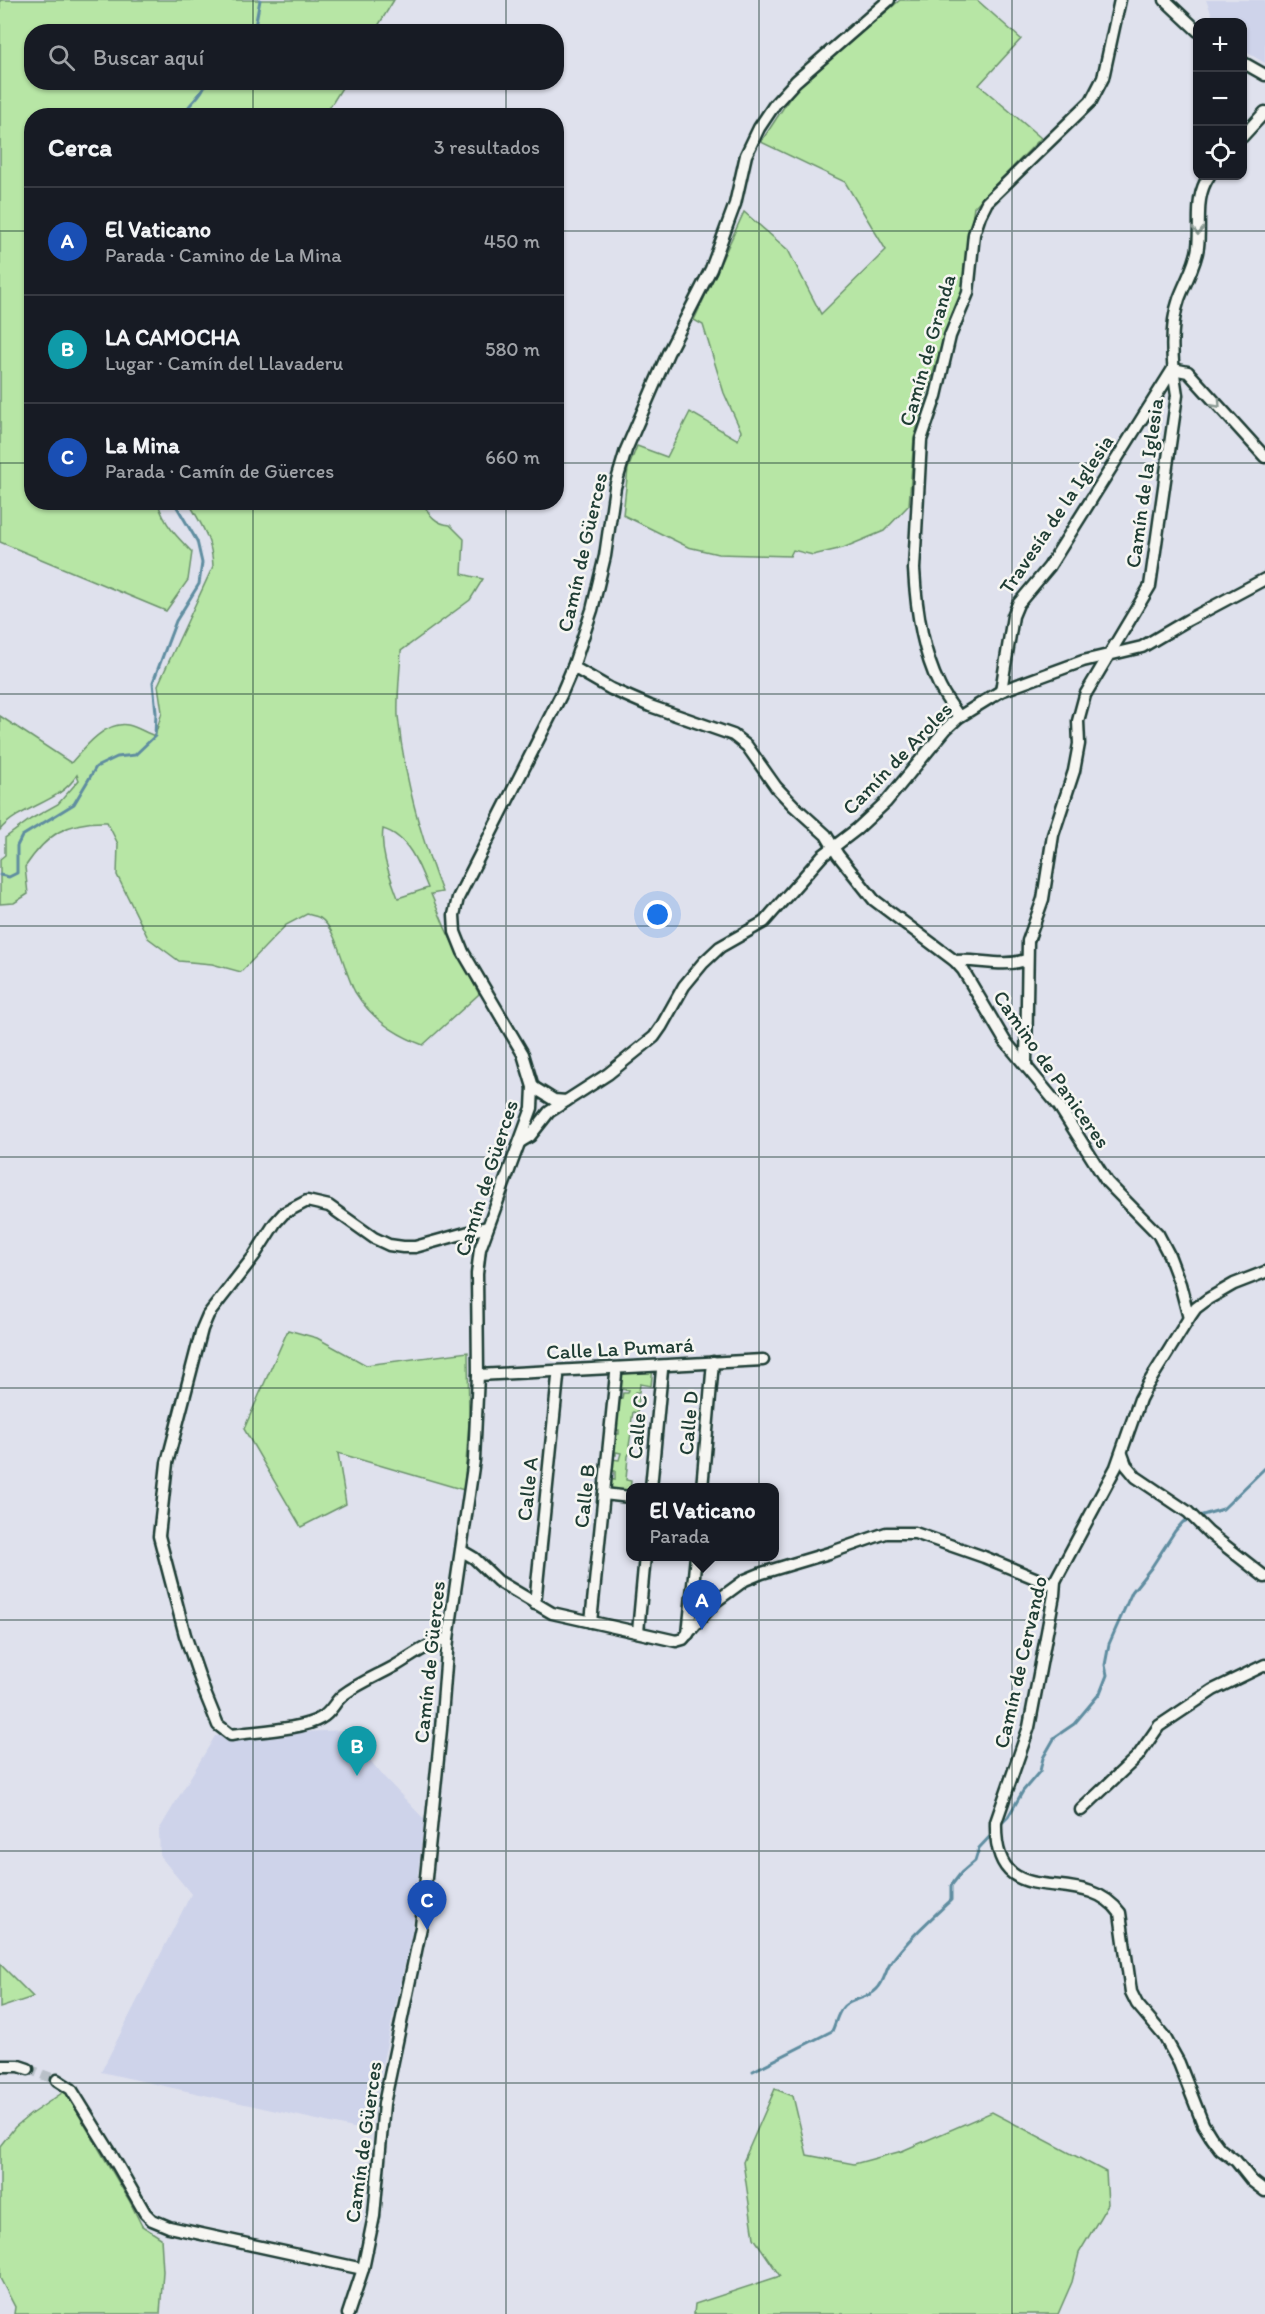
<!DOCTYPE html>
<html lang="es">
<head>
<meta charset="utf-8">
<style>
  body { margin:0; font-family:Itim,sans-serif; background:#20242c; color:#f1f3f6 }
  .controls { position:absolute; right:18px; top:18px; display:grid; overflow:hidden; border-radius:12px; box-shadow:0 2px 4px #0004 }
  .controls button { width:54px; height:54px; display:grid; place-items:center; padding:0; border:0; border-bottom:2px solid #363941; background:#171b24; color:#f1f3f6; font:30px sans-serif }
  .you { position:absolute; left:658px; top:915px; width:21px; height:21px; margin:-15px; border:4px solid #fff; border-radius:50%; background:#1a73e8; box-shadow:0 0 0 9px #1a73e833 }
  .badge { display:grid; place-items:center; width:39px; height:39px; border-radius:50%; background:#c8321e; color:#fff; font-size:20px; font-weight:700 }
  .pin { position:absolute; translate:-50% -50px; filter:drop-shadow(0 2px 3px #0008) }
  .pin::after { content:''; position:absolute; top:32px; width:21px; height:18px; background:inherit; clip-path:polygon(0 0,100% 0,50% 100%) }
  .popup { position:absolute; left:626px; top:1483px; width:153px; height:78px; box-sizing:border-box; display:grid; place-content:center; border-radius:12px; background:#171b24; filter:drop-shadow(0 2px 4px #0005); font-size:20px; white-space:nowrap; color:#9ea1a6 }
  .popup b { font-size:22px; color:#f1f3f6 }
  .popup::after { content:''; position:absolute; left:50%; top:100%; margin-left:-12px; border:12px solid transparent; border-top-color:#171b24 }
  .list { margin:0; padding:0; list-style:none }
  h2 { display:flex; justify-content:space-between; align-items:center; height:78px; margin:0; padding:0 24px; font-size:26px }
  h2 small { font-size:20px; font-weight:400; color:#9ea1a6 }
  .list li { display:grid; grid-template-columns:39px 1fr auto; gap:18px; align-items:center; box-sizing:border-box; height:108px; padding:0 24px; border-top:2px solid #363941 }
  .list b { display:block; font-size:22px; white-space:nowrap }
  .list p { margin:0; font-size:20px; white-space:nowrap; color:#9ea1a6 }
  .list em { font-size:20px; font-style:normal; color:#9ea1a6 }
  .icon { flex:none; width:33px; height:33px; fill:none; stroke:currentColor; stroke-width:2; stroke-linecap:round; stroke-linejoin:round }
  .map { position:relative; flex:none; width:1265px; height:2314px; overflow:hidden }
  .search { position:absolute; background:#171b24; box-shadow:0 2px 4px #0004; left:24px; top:24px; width:540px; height:66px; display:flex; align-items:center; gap:15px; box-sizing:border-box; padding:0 21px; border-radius:24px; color:#9ea1a6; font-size:22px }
  .panel { position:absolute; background:#171b24; box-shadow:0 2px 4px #0004; left:24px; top:108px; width:540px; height:402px; border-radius:24px }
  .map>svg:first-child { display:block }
  .built { fill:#ced3ea }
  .green { fill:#b7e6a5; stroke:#6b926c; stroke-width:1.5; fill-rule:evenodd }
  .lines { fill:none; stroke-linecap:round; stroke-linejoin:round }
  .stream { stroke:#5f8da0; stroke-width:3 }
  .street-tunnel { stroke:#b9c0c8; stroke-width:10; stroke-dasharray:10 5; stroke-linecap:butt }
  .street-casing { stroke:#1f3d34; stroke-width:15 }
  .street { stroke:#f6f6f2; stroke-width:10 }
  .oneway { stroke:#8a9a93 }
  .grid { fill:none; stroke:#1f3d34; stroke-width:1.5; stroke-opacity:0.55 }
  .labels { text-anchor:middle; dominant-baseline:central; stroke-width:5; stroke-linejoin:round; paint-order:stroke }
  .street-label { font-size:21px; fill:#1f3d34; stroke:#f6f6f2 }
</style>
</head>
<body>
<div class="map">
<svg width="1265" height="2314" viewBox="0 0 1265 2314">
  <rect width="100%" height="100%" fill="#dfe1ed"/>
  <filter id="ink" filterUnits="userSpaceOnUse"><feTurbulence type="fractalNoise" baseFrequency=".0167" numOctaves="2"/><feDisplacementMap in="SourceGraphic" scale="12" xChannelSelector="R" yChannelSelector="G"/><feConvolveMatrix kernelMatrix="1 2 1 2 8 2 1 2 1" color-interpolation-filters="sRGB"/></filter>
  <g filter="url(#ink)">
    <g class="built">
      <path d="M1206,0H1265V63L1243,50V34L1247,26L1236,18L1233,22H1215Z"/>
      <path d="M345,1730L383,1776L424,1819L412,1933L367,2131L101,2072L191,1894L160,1856L159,1830L215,1736Z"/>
    </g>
    <g class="green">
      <path d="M0,0H394L375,31L32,32V82L345,83L325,115L32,116V502L158,503C164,524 177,537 192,552L188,580L166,611L0,542Z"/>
      <path d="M900,0H977L1021,39L979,85L1041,138L974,207L962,292L944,336L914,438L909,505L884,531L843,548L813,555L793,550L790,556L718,554L688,547L623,515L628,469L637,446L667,457L690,412L738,440L741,431L724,393L703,325L694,320L744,212L788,250L821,314L886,250L845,182L761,142L795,90Z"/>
      <path d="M189,503H423C429,515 436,524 450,525L464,539L462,574L483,579L470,600L401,651C400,672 397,695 398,716C404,778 420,835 442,892L431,894L446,930L479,994L423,1045C396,1035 371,1018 355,992C345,975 337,928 320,918C316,916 311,915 307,914L286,925L241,972L212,964L179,961L148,938L117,875L118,844L107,822C67,821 47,834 25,867L28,894L14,903L0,904V859L5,855V838L31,819L58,804L79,780L77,775C60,803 20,806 0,830V716L71,763C84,748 105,721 128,725C137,727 146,733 155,736L162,712L158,685L213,566C212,540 202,525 189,503ZM383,829C408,836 419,865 428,888L398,898C390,876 380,853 383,829Z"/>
      <path d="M288,1330L317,1338L366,1365L468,1352L469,1422L464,1490L338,1453L346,1504L301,1527L244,1429Z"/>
      <path d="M653,1367L651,1386L640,1384L639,1392H635L634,1397H639L637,1413L633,1412L631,1425L636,1426L635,1434L631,1433L629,1446L634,1447L633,1454H629L628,1456L626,1480L631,1481L630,1491L609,1489L610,1479L615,1480V1471H611L612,1459L619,1460L621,1453L616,1452V1455H612L614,1434H619V1430H614L617,1397L622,1398L623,1393H628L629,1390L618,1389L621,1369Z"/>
      <path d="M0,1964L33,1997L0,2008Z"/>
      <path d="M775,2089L793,2096L807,2155L854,2164L902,2151L992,2112L1106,2172L1108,2204L1079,2253L1072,2282L1058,2314H694L695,2304L780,2276L754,2238L743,2162Z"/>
      <path d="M65,2091L129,2200L142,2226L161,2238L163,2271L160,2314H14L15,2307L0,2278V2146L15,2127L31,2114Z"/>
    </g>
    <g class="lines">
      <g class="stream">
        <path d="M254,32L260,0"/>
        <path d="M183,116C188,103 202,97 206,82"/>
        <path d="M0,875L9,877L17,873V846L22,836L74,804L96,767L117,757L135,755L155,736L156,713L153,682L176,621L199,584L202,563L197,541L174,502"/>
        <path d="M1196,1517L1223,1509L1265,1468"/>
        <path d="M1000,1825L1008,1817L1023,1791L1040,1771L1043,1758L1055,1737L1074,1724L1100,1693L1107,1675L1105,1665L1109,1644L1132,1592L1151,1568L1175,1531L1183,1522L1190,1519"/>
        <path d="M753,2071L832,2031C836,2023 837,2013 844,2006C853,1998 868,1999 877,1989C885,1981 885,1970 892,1961C909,1938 931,1919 951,1900V1886L961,1873L975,1861L979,1848L994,1832"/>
      </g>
      <path class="street-tunnel" d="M28,2069L57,2080"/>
      <defs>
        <g id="street">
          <path d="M1165,0L1198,31"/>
          <path d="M1242,62L1265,75"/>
          <path d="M1242,137L1265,112"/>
          <path d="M1173,369L1188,372L1265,457"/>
          <path d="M573,667L611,689L650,706L733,735L747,746L776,787L794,806L826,835L838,855L874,900L955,961L963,970L1005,1041L1059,1106L1107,1182L1158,1234L1169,1255L1180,1284L1189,1318"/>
          <path d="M1001,691L1013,616L1018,604L1049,567L1173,369"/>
          <path d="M959,717C952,706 944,696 939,685C922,650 916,608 914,569L921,440L936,396L950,336L968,293L974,234L980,216L987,202L1091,101L1103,78L1120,0"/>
          <path d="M955,961C981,959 1000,968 1026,960"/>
          <path d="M1026,1064L1028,941L1043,899L1053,835L1074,771L1079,744L1078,721L1085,695L1150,586L1177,395C1172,365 1169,328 1179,299C1185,282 1196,265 1198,247C1201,222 1194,198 1209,176"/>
          <path d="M533,1087L554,1100L566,1101"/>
          <path d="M520,1142L530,1136L549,1112L608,1074L654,1037L661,1027L684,986L703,963L720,947L764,922L822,856L857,829L886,802L946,729L959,717L1001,691L1083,661L1142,647L1188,620L1265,579"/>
          <path d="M1265,1272L1234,1284L1208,1299L1196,1308L1189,1318L1148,1384L1140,1399L1116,1467L1055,1581L1054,1595L1029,1727L996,1822C993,1920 1081,1859 1120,1913L1131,1992L1137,2004L1164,2036L1179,2063L1203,2124L1211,2137L1220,2149L1236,2161L1252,2181L1265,2191"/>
          <path d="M478,1375L763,1360"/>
          <path d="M1122,1454L1126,1465L1136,1477L1188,1512L1209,1533L1265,1577"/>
          <path d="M651,1488L662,1370"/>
          <path d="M702,1488L713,1362"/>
          <path d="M604,1494L630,1497"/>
          <path d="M462,1551L474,1558L498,1581L552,1613L676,1641L683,1639L715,1602L745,1580L762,1573L829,1553L886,1533H915L984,1557L1042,1581L1049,1583L1055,1581"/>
          <path d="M535,1604L558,1377"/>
          <path d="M591,1622L616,1374"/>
          <path d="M638,1632L645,1556"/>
          <path d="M688,1634L696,1556"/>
          <path d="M448,1639C428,1643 412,1656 395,1666C377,1676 359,1683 343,1695C334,1702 332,1712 321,1718C301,1730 256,1731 231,1735L218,1725L205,1693L185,1635L159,1536L167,1463L202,1329L208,1315L254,1256L275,1223L284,1213L307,1201L329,1206L374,1238L389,1245L403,1247H415L487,1227"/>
          <path d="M1081,1810L1138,1756L1159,1726L1213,1690L1265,1665"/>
          <path d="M0,2066H19L28,2069"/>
          <path d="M57,2080L71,2089L110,2152L145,2213L152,2220L169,2227L363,2269"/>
          <path d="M348,2314L363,2269L374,2216L384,2104L421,1927L441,1729L448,1639L474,1460L478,1375L477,1274L480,1249L532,1108L533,1087L523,1054L463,952L455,932L454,915L458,898L561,695L573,667L592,610L605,556L615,487L626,450L668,353L711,269L735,204L746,155L759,128L775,104L796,81L889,0"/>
        </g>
      </defs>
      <use href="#street" class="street-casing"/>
      <use href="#street" class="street"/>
    </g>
    <defs><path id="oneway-chevron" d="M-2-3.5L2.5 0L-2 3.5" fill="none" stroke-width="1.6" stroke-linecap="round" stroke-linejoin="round" transform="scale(1.5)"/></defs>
    <g class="oneway">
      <use href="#oneway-chevron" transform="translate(1198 231) rotate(91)"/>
      <use href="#oneway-chevron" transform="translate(1217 404) rotate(48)"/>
    </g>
  </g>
  <path class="grid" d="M253,0V32M506,0V32M759,0V2314M1012,0V2314M253,82V116M506,82V116M0,231H32M556,231H1265M0,463H32M556,463H1265M253,502V2314M506,502V2314M0,694H1265M0,926H1265M0,1157H1265M0,1388H1265M0,1620H1265M0,1851H1265M0,2083H1265"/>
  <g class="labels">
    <g class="street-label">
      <text transform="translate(927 350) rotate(-74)">Camín de Granda</text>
      <text transform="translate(1144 483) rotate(-82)">Camín de la Iglesia</text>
      <text transform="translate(1056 514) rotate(-56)">Travesía de la Iglesia</text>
      <text transform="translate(582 552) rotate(-77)">Camín de Güerces</text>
      <text transform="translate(897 758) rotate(-46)">Camín de Aroles</text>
      <text transform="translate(1052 1069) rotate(55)">Camino de Paniceres</text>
      <text transform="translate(486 1178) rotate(-72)">Camín de Güerces</text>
      <text transform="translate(620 1348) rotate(-3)">Calle La Pumará</text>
      <text transform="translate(688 1423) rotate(-85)">Calle D</text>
      <text transform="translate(637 1427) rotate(-85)">Calle C</text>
      <text transform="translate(527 1489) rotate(-84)">Calle A</text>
      <text transform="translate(584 1496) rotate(-84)">Calle B</text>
      <text transform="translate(429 1662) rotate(-84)">Camín de Güerces</text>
      <text transform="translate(1020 1662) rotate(-77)">Camín de Cervando</text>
      <text transform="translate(363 2142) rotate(-82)">Camín de Güerces</text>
    </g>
  </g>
</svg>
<div class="controls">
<button>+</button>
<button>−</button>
<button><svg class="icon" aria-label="locate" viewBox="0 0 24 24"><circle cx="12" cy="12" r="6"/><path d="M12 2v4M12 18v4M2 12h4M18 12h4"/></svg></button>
</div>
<div class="you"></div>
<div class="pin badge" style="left:702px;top:1630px;background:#1a4fb4">A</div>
<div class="popup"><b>El Vaticano</b>Parada</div>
<div class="pin badge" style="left:357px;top:1776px;background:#0f9aa8">B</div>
<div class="pin badge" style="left:427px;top:1930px;background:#1a4fb4">C</div>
<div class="search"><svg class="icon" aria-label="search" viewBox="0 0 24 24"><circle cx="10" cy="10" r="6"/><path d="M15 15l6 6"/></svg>Buscar aquí</div>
<section class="panel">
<h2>Cerca<small>3 resultados</small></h2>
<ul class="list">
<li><span class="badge" style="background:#1a4fb4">A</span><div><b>El Vaticano</b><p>Parada · Camino de La Mina</p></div><em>450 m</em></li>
<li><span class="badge" style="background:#0f9aa8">B</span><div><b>LA CAMOCHA</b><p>Lugar · Camín del Llavaderu</p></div><em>580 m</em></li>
<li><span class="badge" style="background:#1a4fb4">C</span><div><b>La Mina</b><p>Parada · Camín de Güerces</p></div><em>660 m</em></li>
</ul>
</section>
</div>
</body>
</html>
